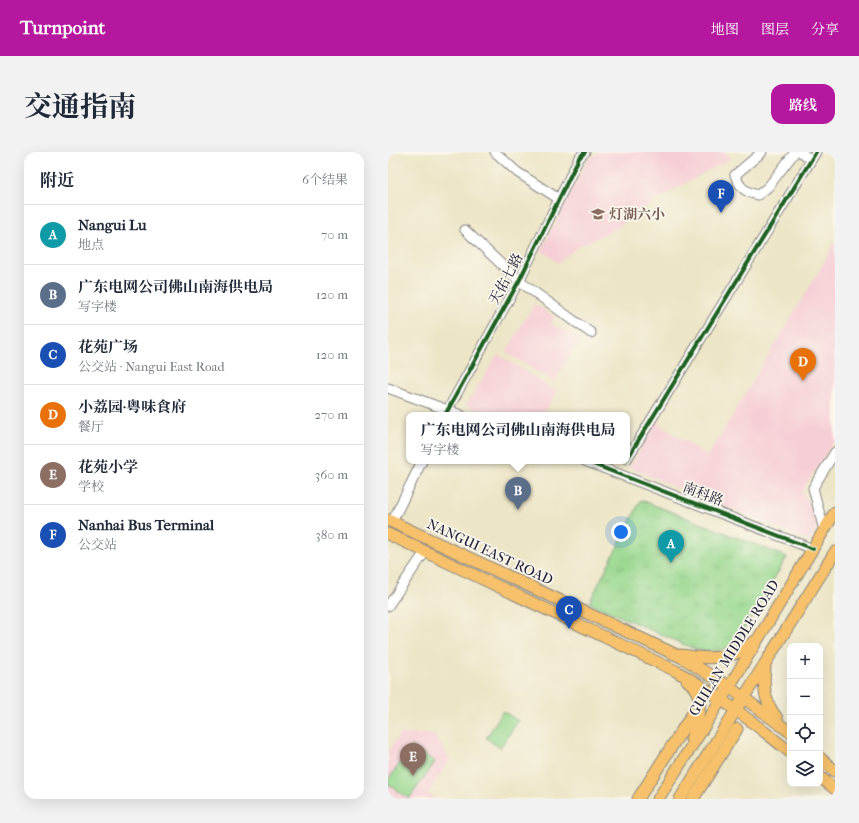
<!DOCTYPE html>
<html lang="zh">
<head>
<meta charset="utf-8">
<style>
  body { margin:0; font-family:"IM FELL French Canon","Noto Serif SC",serif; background:#f2f2f3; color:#1f2937 }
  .controls { position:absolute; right:12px; bottom:12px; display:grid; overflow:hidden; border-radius:8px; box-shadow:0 4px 16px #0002 }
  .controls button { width:36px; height:36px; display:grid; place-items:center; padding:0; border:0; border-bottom:1px solid #e0e1e3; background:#fff; color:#1f2937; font:20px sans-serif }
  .you { position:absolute; left:233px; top:380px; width:14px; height:14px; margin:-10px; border:3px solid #fff; border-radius:50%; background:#1a73e8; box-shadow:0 0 0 6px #1a73e833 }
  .badge { display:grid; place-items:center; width:26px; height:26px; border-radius:50%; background:#b5179e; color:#fff; font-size:13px; font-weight:700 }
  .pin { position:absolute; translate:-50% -33px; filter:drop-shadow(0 1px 2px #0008) }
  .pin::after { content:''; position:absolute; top:21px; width:14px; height:12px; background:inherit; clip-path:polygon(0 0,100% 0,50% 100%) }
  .popup { position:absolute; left:18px; top:260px; width:224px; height:52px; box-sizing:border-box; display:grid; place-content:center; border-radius:8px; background:#fff; filter:drop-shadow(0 1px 3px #0005); font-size:13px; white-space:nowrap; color:#747a83 }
  .popup b { font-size:15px; color:#1f2937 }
  .popup::after { content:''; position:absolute; left:50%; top:100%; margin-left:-8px; border:8px solid transparent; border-top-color:#fff }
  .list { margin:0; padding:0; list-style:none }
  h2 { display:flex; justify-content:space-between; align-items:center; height:52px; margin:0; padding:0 16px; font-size:17px }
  h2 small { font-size:13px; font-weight:400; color:#747a83 }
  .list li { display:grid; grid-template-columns:26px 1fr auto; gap:12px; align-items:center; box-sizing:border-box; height:60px; padding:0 16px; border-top:1px solid #e0e1e3 }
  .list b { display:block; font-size:15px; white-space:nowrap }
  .list p { margin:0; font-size:13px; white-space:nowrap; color:#747a83 }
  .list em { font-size:13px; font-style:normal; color:#747a83 }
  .icon { flex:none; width:22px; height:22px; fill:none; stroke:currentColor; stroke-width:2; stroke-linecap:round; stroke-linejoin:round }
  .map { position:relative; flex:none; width:447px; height:647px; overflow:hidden; border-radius:12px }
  header { display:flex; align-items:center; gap:24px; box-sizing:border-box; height:56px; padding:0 20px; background:#b5179e; color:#fff }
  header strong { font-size:19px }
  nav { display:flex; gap:22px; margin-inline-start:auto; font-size:14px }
  .intro { display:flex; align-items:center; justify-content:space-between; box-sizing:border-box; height:96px; padding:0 24px }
  h1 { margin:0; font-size:28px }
  .button { padding:10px 18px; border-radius:12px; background:#b5179e; color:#fff; font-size:14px; font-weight:700 }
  main { display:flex; gap:24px; padding:0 24px }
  aside { flex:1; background:#fff; border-radius:12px; box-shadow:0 4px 16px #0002 }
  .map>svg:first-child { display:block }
  .built { fill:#f6cfd6 }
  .green { fill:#97d78d; stroke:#5c7c64 }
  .park { fill:url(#park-tufts); stroke:#5c7c64 }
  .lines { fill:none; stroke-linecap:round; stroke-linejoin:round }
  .minor-casing { stroke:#878480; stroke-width:11 }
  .major-casing { stroke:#878480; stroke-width:13 }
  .minor { stroke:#fff; stroke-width:9 }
  .major { stroke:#f6c16b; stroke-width:11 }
  .cycleway-casing { stroke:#fbf7ec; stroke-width:6 }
  .cycleway { stroke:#1b5e20; stroke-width:4 }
  .labels { text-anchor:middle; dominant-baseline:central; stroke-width:3.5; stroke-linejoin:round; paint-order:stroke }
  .education-label { font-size:14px; font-weight:bold; fill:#785e54; stroke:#fbf7ec; text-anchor:start }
  .street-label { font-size:14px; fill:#22223b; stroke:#fbf7ec }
</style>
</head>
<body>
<header>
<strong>Turnpoint</strong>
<nav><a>地图</a><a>图层</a><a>分享</a></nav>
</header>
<div class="intro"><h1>交通指南</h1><a class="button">路线</a></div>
<main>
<aside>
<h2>附近<small>6个结果</small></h2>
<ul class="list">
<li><span class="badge" style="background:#0f9aa8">A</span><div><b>Nangui Lu</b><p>地点</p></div><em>70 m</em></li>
<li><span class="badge" style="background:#5c6f8a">B</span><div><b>广东电网公司佛山南海供电局</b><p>写字楼</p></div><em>120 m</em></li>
<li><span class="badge" style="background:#1a4fb4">C</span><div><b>花苑广场</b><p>公交站 · Nangui East Road</p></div><em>120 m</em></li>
<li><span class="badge" style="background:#e8710a">D</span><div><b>小荔园·粤味食府</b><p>餐厅</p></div><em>270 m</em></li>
<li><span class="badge" style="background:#8d6e63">E</span><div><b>花苑小学</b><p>学校</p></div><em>360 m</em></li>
<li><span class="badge" style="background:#1a4fb4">F</span><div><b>Nanhai Bus Terminal</b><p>公交站</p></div><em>380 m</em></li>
</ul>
</aside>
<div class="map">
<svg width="447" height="647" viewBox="0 0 447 647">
  <defs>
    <pattern id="park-tufts" width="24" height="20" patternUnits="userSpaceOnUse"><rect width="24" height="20" fill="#97d78d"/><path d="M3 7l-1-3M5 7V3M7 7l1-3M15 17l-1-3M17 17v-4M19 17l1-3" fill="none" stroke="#82b87b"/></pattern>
  </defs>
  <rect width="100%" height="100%" fill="#fbf7ec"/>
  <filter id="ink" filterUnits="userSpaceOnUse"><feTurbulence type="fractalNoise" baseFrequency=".025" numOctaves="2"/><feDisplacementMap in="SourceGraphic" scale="8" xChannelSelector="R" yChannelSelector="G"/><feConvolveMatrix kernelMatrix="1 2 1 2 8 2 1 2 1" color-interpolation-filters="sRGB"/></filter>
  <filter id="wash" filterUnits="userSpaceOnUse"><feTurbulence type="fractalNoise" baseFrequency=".012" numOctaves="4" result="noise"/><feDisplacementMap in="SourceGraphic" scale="16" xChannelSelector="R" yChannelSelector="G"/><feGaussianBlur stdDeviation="0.9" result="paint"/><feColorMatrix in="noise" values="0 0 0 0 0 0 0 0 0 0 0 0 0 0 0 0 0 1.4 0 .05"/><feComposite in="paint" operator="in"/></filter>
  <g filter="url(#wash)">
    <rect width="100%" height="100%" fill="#ece5c6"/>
    <g class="built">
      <path d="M211,0H337L343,6L271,46L226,78L189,95L170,111L153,98L199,9Z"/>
      <path d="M447,89V288L414,339L432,370L422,389L242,316L267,270L320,304L435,112Z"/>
      <path d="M146,152L166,164L163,172L191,187L166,230L118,200Z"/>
      <path d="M110,202L169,240L154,263H103L78,253Z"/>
      <path d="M12,582H46L62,607L40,641L48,647H0V600Z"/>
    </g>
    <g class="green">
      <path d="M115,559L130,569L112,596L98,586Z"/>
      <path d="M24,594L47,610L21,647L0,632V628Z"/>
    </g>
    <path class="park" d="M253,348L399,405L347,492L331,499L309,498L201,451Z"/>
  </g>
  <g filter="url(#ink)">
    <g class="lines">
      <defs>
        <g id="minor">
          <path d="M107,0L129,20L171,47"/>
          <path d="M374,0L347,23C352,36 357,40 370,43L380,35L407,0"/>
          <path d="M413,0L423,8"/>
          <path d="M77,78L131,129L203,181"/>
          <path d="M0,236L73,263"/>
          <path d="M57,263L131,129L191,6L197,0"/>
          <path d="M239,307L428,0"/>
          <path d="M197,309L425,397"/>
          <path d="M4,370L34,309"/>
          <path d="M436,378L425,336L447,300"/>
          <path d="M0,454L37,400"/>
        </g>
        <g id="major">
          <path d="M0,368L295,506L341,535L402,580"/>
          <path d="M0,382L288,519C329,542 366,571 402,600"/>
          <path d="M293,503C317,507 347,509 365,490"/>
          <path d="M377,515C375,536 376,549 389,566"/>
          <path d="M299,528C320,544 310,566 303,587"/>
          <path d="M432,606L447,619"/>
          <path d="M432,625L447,637"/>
          <path d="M250,647L312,550"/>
          <path d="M270,647L341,535L447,360"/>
          <path d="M292,647L447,400"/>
          <path d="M305,647L349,577"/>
        </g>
      </defs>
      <use href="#minor" class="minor-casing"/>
      <use href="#major" class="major-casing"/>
      <use href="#minor" class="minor"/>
      <use href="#major" class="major"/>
      <defs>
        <g id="cycleway">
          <path d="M57,263L131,129L191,6L197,0"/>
          <path d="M239,307L428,0"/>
          <path d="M197,309L425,397"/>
        </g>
      </defs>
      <use href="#cycleway" class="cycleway-casing"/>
      <use href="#cycleway" class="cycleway"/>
    </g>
  </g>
  <defs>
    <symbol id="school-bare" viewBox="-9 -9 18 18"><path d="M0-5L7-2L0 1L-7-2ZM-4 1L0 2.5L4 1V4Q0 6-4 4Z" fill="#8d6e63" stroke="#fbf7ec" stroke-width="2.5" paint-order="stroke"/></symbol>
  </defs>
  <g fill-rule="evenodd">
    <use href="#school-bare" x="200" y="52" width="20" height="20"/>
  </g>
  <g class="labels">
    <g class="education-label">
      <text x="221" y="62">灯湖六小</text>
    </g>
    <g class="street-label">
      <text transform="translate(118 127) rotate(-62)">天佑七路</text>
      <text transform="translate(315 342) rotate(21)">南科路</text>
      <text transform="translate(102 400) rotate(25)">NANGUI EAST ROAD</text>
      <text transform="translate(346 496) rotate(-58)">GUILAN MIDDLE ROAD</text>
    </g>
  </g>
</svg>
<div class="controls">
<button>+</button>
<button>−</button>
<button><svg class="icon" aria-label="locate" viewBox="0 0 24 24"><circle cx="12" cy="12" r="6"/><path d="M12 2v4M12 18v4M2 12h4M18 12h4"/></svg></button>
<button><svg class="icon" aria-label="layers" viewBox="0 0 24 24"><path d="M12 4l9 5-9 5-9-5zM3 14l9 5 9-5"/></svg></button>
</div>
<div class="you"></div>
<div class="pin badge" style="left:283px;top:411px;background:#0f9aa8">A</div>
<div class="pin badge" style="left:130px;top:358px;background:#5c6f8a">B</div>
<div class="popup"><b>广东电网公司佛山南海供电局</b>写字楼</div>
<div class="pin badge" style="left:181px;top:477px;background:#1a4fb4">C</div>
<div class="pin badge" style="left:415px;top:229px;background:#e8710a">D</div>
<div class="pin badge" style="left:25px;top:624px;background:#8d6e63">E</div>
<div class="pin badge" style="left:333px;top:61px;background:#1a4fb4">F</div>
</div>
</main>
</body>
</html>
